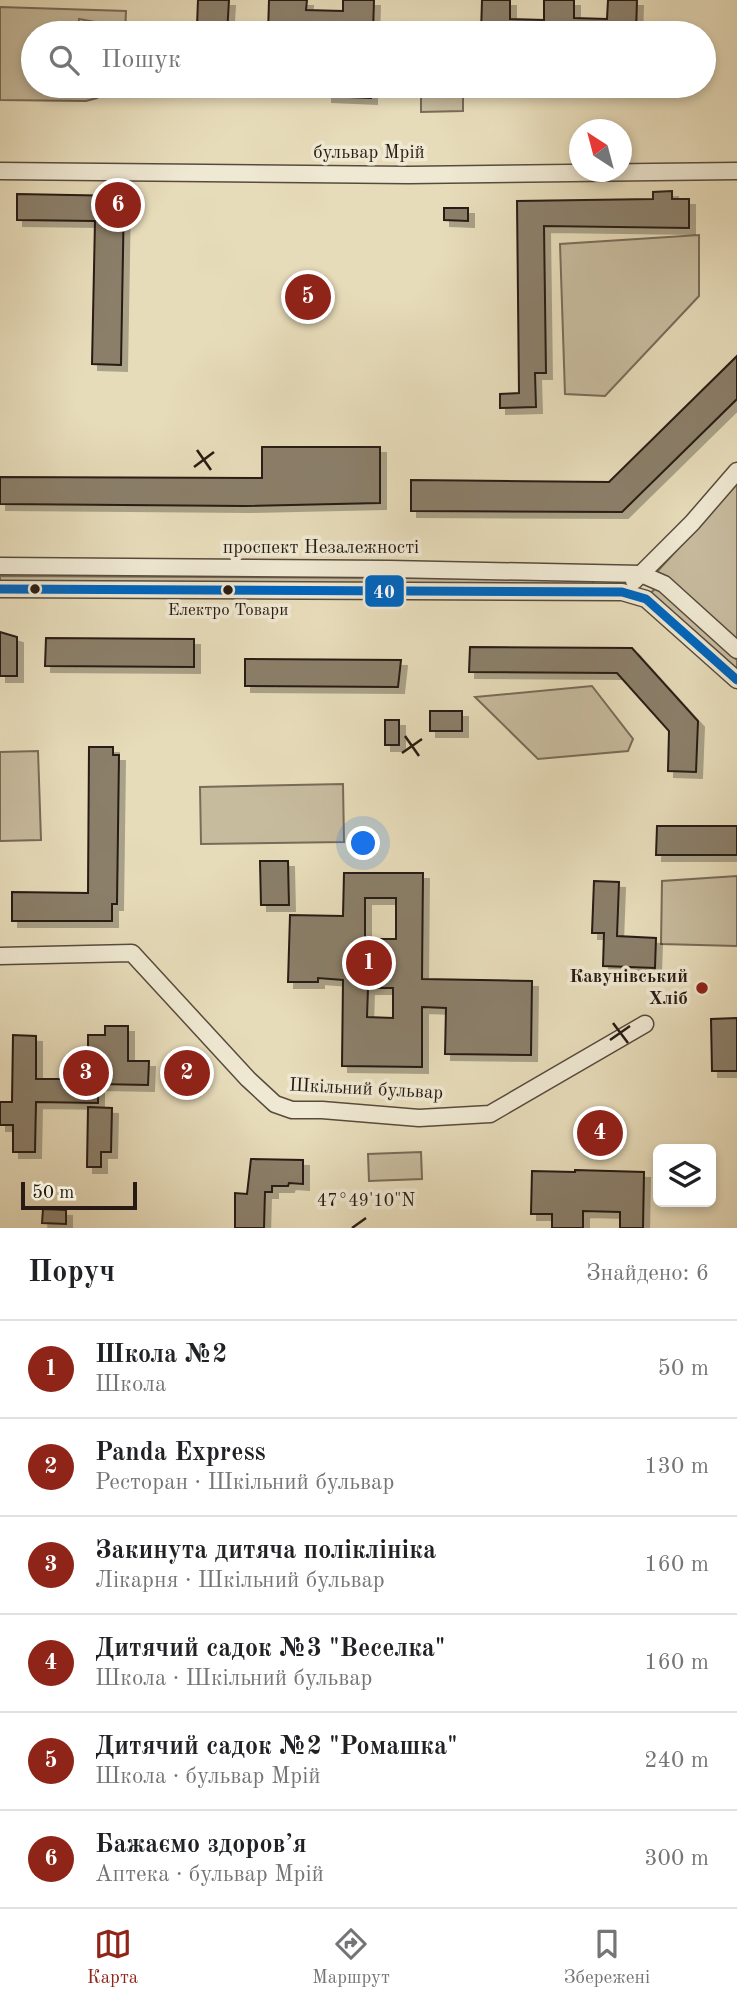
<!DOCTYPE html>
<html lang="uk">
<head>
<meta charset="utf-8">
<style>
  body { margin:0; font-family:"Old Standard TT",serif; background:#f6f6f6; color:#202124 }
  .controls { position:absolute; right:21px; bottom:21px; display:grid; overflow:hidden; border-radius:10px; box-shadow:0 4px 10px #0003 }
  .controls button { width:63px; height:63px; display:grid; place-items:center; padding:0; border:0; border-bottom:2px solid #e0e0e0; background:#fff; color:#202124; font:35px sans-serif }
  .compass { position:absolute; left:569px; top:119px; width:63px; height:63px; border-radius:50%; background:#fff; box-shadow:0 4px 10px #0003; rotate:324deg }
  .scale { position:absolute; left:21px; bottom:18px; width:116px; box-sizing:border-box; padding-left:7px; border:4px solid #281b13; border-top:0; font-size:19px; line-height:24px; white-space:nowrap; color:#281b13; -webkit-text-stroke:5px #efe8d2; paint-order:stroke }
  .you { position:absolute; left:364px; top:844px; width:24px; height:24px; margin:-18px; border:5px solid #fff; border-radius:50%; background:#1a73e8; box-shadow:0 0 0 10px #1a73e833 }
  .badge { display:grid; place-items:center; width:46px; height:46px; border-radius:50%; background:#8f2418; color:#fff; font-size:23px; font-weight:700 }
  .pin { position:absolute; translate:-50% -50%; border:4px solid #fff; box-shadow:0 2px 7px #0006 }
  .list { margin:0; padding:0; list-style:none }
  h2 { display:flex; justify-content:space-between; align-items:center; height:91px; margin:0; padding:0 28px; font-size:30px }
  h2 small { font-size:23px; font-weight:400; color:#757577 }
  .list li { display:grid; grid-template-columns:46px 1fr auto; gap:21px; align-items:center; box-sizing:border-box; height:98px; padding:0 28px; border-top:2px solid #e0e0e0 }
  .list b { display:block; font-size:26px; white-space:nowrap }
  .list p { margin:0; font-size:23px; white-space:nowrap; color:#757577 }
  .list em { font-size:23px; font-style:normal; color:#757577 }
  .icon { flex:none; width:38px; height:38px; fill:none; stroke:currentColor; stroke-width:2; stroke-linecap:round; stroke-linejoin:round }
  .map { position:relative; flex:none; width:737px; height:1228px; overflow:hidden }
  .search { position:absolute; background:#fff; box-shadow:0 4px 10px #0003; left:21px; right:21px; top:21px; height:77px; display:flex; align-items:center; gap:18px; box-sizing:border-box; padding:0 24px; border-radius:38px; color:#757577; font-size:26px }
  .sheet { height:679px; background:#fff }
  nav { display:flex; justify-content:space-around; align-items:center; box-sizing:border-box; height:98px; border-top:2px solid #e0e0e0; background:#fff; font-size:19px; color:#757577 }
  nav a { display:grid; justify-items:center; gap:4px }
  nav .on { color:#8f2418 }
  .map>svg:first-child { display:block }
  .green { fill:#c7bb9e; stroke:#786b58; stroke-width:2 }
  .building { fill:#8b7f6a; stroke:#281b13; stroke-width:2; fill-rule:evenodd; filter:url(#shadow) }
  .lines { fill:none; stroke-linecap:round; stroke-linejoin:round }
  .minor-casing { stroke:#584b3d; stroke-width:19 }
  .minor { stroke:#efe8d2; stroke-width:16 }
  .bus-1-casing { stroke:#efe8d2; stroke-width:14 }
  .bus-1 { stroke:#0065bd; stroke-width:9 }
  .ticks { fill:none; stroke:#281b13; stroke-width:2.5 }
  .bus-dot { fill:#281b13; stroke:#efe8d2; stroke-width:2.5 }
  .poi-dot { fill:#8f2418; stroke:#efe8d2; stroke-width:2.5 }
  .labels { text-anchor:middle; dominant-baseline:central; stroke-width:7; stroke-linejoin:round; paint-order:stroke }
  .bus-label { font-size:17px; fill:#281b13; stroke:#efe8d2 }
  .street-label { font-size:19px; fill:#281b13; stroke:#efe8d2 }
  .poi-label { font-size:19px; font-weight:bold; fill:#281b13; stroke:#efe8d2; text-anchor:end }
  .ticks-label { font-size:18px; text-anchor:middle; fill:#281b13; stroke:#efe8d2; stroke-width:7; stroke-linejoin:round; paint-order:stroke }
  .line-badge { stroke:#efe8d2; stroke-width:2.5 }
  .badge-label { font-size:19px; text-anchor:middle; font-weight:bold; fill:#fff }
</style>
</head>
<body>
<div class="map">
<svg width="737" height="1228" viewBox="0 0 737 1228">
  <defs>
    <filter id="shadow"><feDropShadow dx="6" dy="6" stdDeviation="0" flood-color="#0004"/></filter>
  </defs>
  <rect width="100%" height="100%" fill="#e7dcba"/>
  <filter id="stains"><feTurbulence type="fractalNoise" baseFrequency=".00286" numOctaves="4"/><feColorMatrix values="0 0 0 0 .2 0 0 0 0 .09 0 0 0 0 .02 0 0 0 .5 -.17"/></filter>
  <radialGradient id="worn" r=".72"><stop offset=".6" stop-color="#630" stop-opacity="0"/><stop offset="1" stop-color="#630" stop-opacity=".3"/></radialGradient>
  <g class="green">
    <path d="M0,7L126,11L125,33H108L95,22L79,19L78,33H33V86H77V93C90,92 100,86 113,86L97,98L86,101L0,100Z"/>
    <path d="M421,86H463V111L421,112Z"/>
    <path d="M699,235V296L605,396L565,394L560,244Z"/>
    <path d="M737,484V646L655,574Z"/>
    <path d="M0,576L593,579V586L0,583Z"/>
    <path d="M656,587L737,660V670L651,593Z"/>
    <path d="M592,686L633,739L628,751L538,759L475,697Z"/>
    <path d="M38,751L41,840L0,841V752Z"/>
    <path d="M343,784L344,842L201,844L200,787Z"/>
    <path d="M737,876V946L661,944L662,881Z"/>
    <path d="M421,1152L422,1179L369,1181L368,1154Z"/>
  </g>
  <g class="building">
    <path d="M198,0H229L227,33H204V27L197,26Z"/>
    <path d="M269,0H307L306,10L343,11V0H374L373,33H268Z"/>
    <path d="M482,0H510V19L544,20V0H574V18L607,19L608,0H637L636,33H481Z"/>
    <path d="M326,86H371V98L326,96Z"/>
    <path d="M672,191V199H689V228L544,226L546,373H535L536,407L500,408V394L519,393L517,201L653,199V192Z"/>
    <path d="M17,194L124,196L121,365L92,364L95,221L17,220Z"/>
    <path d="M444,208H468V221L444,220Z"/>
    <path d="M737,356V399L622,512L411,511V480L609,482Z"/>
    <path d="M262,447H380V503L244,506L0,504V477L262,478Z"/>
    <path d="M0,632L17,637V676H0Z"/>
    <path d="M46,638L194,639V667L45,666Z"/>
    <path d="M470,647L632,648L698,721L696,772L668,771L669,731L617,673L469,672Z"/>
    <path d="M245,659L401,660L398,687L245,686Z"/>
    <rect x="430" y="711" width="32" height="20"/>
    <rect x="385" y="720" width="14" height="25"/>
    <path d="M89,747H113V755H119L117,904H112V921H12V892L88,893Z"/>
    <path d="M657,826H737V855H656Z"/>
    <path d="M260,861H288L289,905H261Z"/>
    <path d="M344,873H423L422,979L532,981L531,1055L445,1054L446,1008L422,1007V1067L342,1066L343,980L318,978V982H288L290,915L343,916ZM365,898H396V939H365ZM368,988H393V1018L367,1017Z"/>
    <path d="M594,881L619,882L617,936L656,938L655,968L603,966L604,933H592Z"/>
    <path d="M737,1018V1071H712L711,1019Z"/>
    <path d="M105,1026H128V1061H149L148,1085L98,1084V1103L36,1102L35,1152H13V1125H0V1102H12L13,1035L36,1036V1079H88V1035H105Z"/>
    <path d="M88,1107L112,1108L111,1152H101V1167H87Z"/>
    <path d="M251,1159L303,1160V1184L289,1183L288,1186H272V1192H265L264,1228H235V1193L247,1194Z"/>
    <path d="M575,1170L644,1172L643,1228H620V1212L583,1211V1228H552V1214H531L532,1171L575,1172Z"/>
    <path d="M43,1209L66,1210V1224L42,1223Z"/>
  </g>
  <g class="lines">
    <defs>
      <g id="minor">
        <path d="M0,171L409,175L737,171"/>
        <path d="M0,566L390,569L641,574L664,584L737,650"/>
        <path d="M634,581L692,523L737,471"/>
        <path d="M0,589L622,592L646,599L737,680"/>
        <path d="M0,956L132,953L248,1079L275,1104L292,1110H322L419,1118L490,1114L645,1024"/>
      </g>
    </defs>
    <use href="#minor" class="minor-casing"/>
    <use href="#minor" class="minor"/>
    <defs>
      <path id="bus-1" d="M0,589L622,592L646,599L737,680"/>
    </defs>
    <use href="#bus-1" class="bus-1-casing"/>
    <use href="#bus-1" class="bus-1"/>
  </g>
  <path class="ticks" d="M197,450L211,470M194,467L214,452M405,736L419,756M402,753L422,739M613,1023L628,1043M610,1040L630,1026M352,1228L366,1218"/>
  <g class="bus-dot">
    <circle cx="35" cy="589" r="6"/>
    <circle cx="228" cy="590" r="6"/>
  </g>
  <circle class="poi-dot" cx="702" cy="988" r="7"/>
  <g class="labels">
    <g class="bus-label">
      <text x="228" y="610">Електро Товари</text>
    </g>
    <g class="street-label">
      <text x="369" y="153">бульвар Мрій</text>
      <text x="321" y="548">проспект Незалежності</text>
      <text transform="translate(366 1090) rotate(3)">Шкільний бульвар</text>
    </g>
    <g class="poi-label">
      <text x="688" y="977">Кавунівський<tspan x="688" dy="22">Хліб</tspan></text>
    </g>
  </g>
  <g class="ticks-label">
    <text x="366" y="1206">47°49'10"N</text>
  </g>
  <rect class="line-badge" x="364" y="574" width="41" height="34" rx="7" fill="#0065bd"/>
  <g class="badge-label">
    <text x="384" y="598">40</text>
  </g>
  <rect width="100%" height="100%" filter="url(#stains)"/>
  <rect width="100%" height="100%" fill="url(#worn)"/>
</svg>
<div class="controls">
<button><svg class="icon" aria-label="layers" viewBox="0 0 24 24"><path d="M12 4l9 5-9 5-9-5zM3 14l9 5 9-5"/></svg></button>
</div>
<svg class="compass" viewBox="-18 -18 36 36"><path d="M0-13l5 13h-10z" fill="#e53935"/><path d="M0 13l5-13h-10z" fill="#757577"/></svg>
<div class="scale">50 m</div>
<div class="you"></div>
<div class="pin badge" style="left:369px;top:963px">1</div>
<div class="pin badge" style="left:187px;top:1073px">2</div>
<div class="pin badge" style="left:86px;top:1073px">3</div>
<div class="pin badge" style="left:600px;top:1133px">4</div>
<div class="pin badge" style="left:308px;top:297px">5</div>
<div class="pin badge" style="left:118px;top:205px">6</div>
<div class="search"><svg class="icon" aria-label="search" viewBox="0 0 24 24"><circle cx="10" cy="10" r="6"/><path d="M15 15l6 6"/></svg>Пошук</div>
</div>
<section class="sheet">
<h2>Поруч<small>Знайдено: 6</small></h2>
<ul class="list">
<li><span class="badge">1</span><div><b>Школа №2</b><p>Школа</p></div><em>50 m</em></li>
<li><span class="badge">2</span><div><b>Panda Express</b><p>Ресторан · Шкільний бульвар</p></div><em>130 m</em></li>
<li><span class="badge">3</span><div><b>Закинута дитяча поліклініка</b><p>Лікарня · Шкільний бульвар</p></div><em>160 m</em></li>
<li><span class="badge">4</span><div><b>Дитячий садок №3 &quot;Веселка&quot;</b><p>Школа · Шкільний бульвар</p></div><em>160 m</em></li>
<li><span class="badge">5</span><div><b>Дитячий садок №2 &quot;Ромашка&quot;</b><p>Школа · бульвар Мрій</p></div><em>240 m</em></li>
<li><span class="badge">6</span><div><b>Бажаємо здоровʼя</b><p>Аптека · бульвар Мрій</p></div><em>300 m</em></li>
</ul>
</section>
<nav>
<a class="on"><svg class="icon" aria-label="map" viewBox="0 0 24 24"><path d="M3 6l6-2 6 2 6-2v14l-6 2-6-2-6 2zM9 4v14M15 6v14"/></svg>Карта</a>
<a><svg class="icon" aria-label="directions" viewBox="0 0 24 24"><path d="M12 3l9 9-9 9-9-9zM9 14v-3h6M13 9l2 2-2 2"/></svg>Маршрут</a>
<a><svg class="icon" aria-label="saved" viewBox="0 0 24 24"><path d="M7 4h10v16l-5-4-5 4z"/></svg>Збережені</a>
</nav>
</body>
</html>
